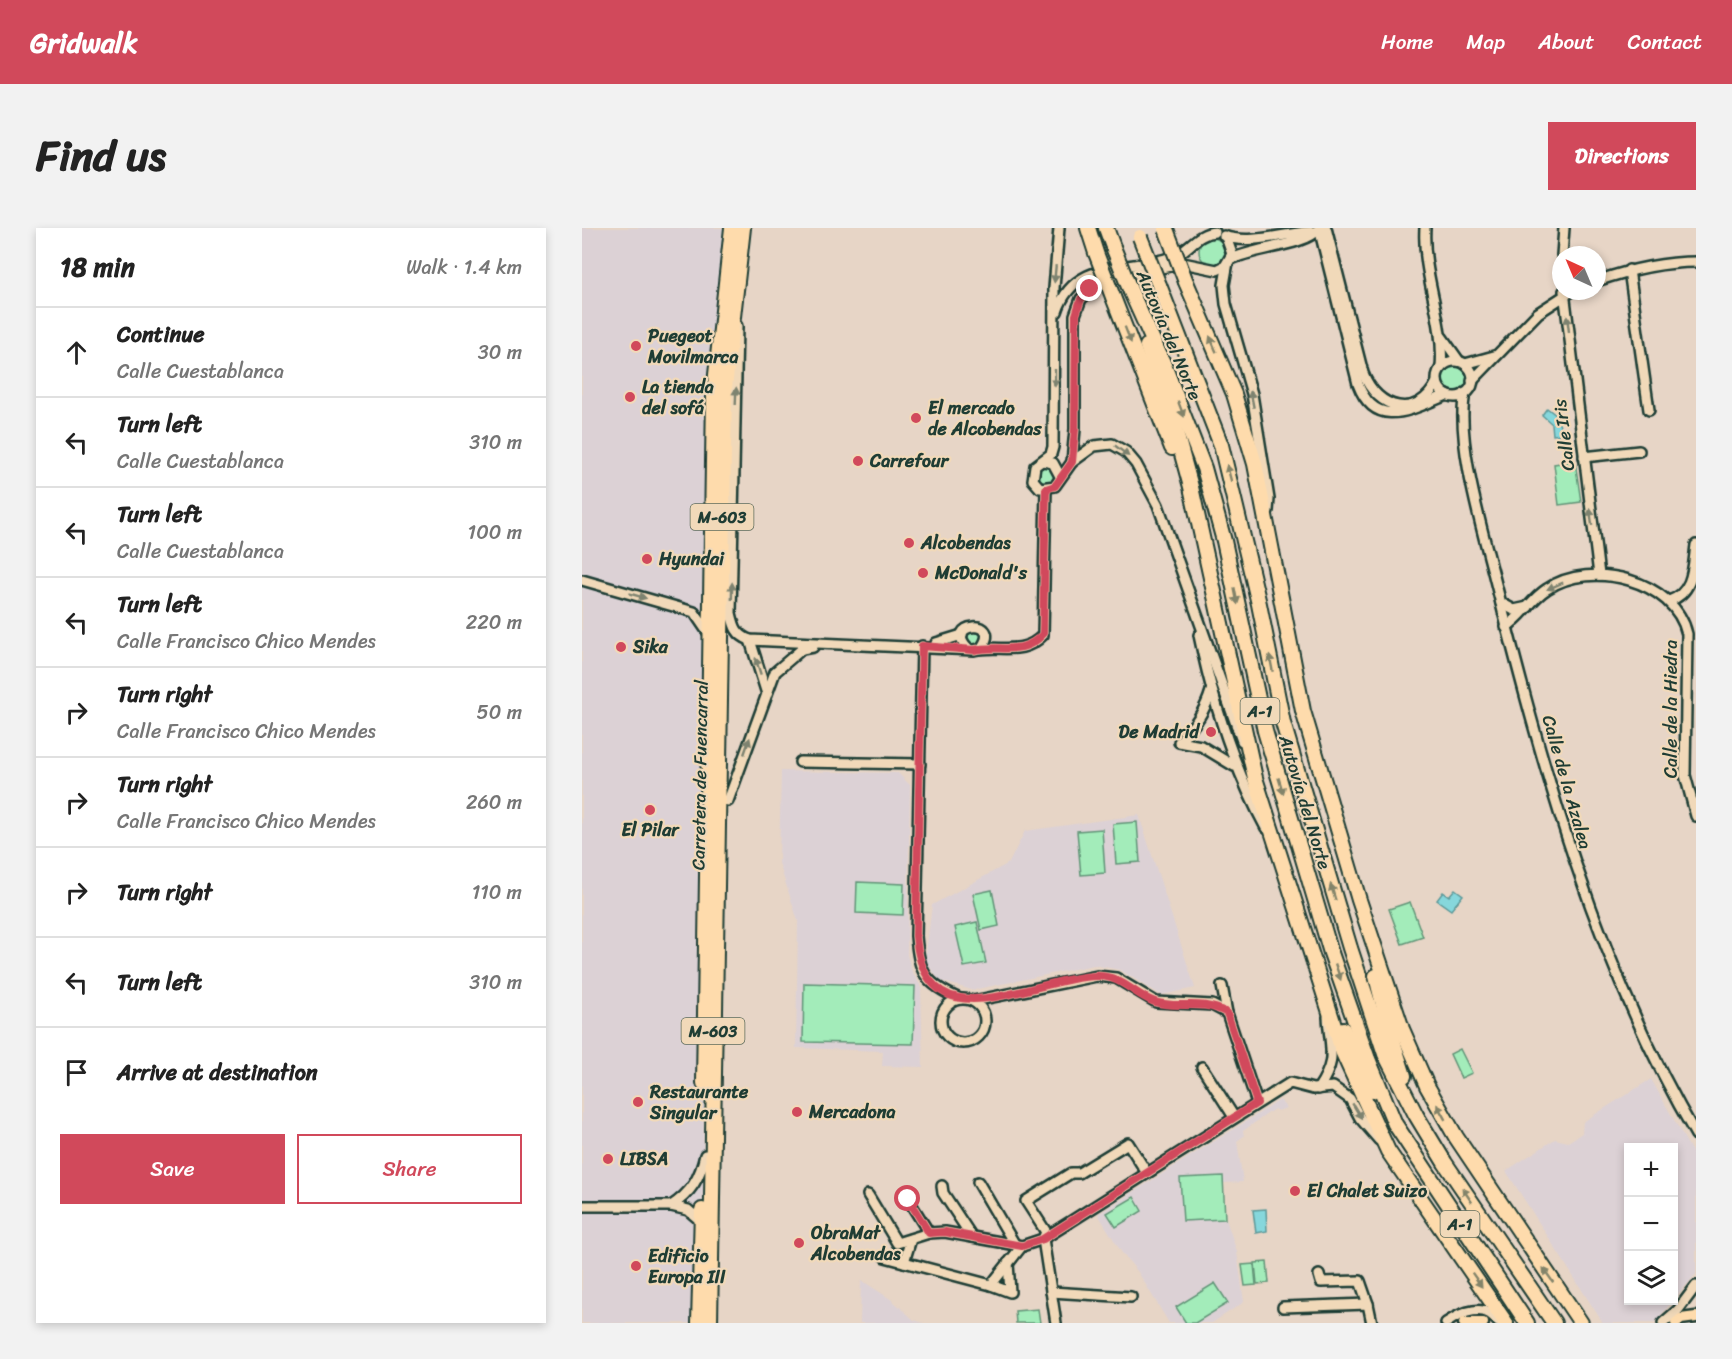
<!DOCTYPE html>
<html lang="en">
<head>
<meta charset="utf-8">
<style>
  body { margin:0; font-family:Sriracha,sans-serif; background:#f2f2f2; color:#222 }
  .controls { position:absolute; right:18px; bottom:18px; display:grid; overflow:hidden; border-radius:0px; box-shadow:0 3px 9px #0003 }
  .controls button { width:54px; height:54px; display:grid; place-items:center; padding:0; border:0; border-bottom:2px solid #e0e0e0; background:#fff; color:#222; font:30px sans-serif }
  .compass { position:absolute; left:970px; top:18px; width:54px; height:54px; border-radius:50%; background:#fff; box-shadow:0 3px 9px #0003; rotate:316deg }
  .stop { position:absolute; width:18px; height:18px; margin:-14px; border:4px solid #d1495b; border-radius:50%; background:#fff }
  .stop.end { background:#d1495b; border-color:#fff; box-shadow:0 2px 6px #0008 }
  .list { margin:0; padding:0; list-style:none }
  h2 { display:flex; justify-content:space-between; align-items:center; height:78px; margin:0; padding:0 24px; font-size:26px }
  h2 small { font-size:20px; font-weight:400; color:#767676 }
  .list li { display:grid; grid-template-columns:39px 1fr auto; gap:18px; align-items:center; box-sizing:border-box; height:90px; padding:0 24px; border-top:2px solid #e0e0e0 }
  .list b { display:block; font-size:22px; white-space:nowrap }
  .list p { margin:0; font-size:20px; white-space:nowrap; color:#767676 }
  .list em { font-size:20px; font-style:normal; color:#767676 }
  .actions { display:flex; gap:12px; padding:18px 24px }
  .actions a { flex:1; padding:14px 0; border:2px solid #d1495b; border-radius:0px; text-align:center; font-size:21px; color:#d1495b }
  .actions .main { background:#d1495b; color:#fff }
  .icon { flex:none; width:33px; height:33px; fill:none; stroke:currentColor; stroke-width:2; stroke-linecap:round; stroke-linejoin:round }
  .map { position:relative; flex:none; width:1114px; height:1095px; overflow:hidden; border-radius:0px }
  header { display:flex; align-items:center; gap:36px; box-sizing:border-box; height:84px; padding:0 30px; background:#d1495b; color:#fff }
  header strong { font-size:28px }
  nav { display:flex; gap:33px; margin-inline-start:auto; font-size:21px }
  .intro { display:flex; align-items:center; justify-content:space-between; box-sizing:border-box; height:144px; padding:0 36px }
  h1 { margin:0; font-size:42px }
  .button { padding:15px 27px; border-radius:0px; background:#d1495b; color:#fff; font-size:21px; font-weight:700 }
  main { display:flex; gap:36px; padding:0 36px }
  aside { flex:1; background:#fff; border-radius:0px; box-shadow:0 3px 9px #0003 }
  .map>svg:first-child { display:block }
  .built { fill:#dcd1d5; fill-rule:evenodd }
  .green { fill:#a3ecba; stroke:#619477; stroke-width:1.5 }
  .water { fill:#86d7dc; stroke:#5d9999; stroke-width:1.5 }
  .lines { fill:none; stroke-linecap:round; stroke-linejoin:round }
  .minor-casing { stroke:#1f3d34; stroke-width:14 }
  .major-casing { stroke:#1f3d34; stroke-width:15 }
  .highway-casing { stroke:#1f3d34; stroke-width:18 }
  .minor { stroke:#f1d9b9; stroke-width:9 }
  .major { stroke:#fedbac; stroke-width:10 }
  .highway { stroke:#fedbac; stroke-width:14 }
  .highway-bridge-casing { stroke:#1f3d34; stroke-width:18; stroke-linecap:butt }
  .highway-bridge { stroke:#fedbac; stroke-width:14 }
  .oneway { fill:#7d8370 }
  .oneway2 { fill:#83846a }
  .route { stroke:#d1495b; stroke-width:8 }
  .poi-dot { fill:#d1495b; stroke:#f1d9b9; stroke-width:2 }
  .labels { text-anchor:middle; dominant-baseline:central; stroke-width:4.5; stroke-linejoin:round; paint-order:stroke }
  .shield { fill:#f1d9b9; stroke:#5e6c5c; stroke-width:1.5 }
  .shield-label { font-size:16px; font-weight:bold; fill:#1f3d34 }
  .street-label { font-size:18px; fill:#1f3d34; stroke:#f1d9b9 }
  .poi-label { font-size:18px; font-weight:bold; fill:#1f3d34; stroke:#f1d9b9; text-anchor:start }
</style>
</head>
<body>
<header>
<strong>Gridwalk</strong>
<nav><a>Home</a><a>Map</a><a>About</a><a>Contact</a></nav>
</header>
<div class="intro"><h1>Find us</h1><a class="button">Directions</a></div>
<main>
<aside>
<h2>18 min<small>Walk · 1.4 km</small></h2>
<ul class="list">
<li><svg class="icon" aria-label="ahead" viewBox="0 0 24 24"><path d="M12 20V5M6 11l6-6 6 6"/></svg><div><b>Continue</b><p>Calle Cuestablanca</p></div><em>30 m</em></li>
<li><svg class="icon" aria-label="left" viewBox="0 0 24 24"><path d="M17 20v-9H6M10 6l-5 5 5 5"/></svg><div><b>Turn left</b><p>Calle Cuestablanca</p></div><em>310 m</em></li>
<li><svg class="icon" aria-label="left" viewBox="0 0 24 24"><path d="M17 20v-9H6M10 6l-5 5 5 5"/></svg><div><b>Turn left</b><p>Calle Cuestablanca</p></div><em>100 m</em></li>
<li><svg class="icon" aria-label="left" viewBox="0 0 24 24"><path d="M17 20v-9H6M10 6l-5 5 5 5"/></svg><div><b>Turn left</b><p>Calle Francisco Chico Mendes</p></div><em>220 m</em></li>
<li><svg class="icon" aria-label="right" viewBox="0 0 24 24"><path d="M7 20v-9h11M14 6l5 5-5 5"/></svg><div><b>Turn right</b><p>Calle Francisco Chico Mendes</p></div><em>50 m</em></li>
<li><svg class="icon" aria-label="right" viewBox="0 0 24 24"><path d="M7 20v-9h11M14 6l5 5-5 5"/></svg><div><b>Turn right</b><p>Calle Francisco Chico Mendes</p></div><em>260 m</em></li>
<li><svg class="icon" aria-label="right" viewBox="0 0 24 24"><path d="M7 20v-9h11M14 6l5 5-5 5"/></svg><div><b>Turn right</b></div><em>110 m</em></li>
<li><svg class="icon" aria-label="left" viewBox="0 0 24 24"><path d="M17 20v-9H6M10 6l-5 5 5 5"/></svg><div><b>Turn left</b></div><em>310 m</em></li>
<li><svg class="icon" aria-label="arrive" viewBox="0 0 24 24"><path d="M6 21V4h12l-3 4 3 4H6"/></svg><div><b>Arrive at destination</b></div></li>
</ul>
<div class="actions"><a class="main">Save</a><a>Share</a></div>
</aside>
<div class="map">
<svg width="1114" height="1095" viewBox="0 0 1114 1095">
  <rect width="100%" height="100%" fill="#e7d5c6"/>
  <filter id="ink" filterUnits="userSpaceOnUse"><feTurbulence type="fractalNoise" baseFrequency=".0167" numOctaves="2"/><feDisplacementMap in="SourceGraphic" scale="12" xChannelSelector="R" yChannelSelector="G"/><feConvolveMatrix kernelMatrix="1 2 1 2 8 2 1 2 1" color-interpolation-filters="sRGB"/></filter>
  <g filter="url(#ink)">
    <g class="built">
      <path d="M0,0H150L131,199L119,1095H0Z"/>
      <path d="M199,543L316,545L328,557L325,727L330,744L339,758L341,839L300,838L301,823L214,820L216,693L197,635Z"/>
      <path d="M557,587L613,760L579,767L538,742L512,737L390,762L358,753L343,733L350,677L427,635L443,603Z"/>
      <path d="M1069,851L1114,931V1046L1072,1095H1021L924,943L973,911L986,914L1000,905L1001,894ZM1046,920H1092V1072H1046Z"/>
      <path d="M698,872L704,880L696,883L692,881L661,903L662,908L655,913L661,954L642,955L641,948L598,950L601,993L644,991L655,1024L662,1074L630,1095H587L556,1044L540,1025L516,986Z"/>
      <path d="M279,1052L310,1072L332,1092L342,1095H278Z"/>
    </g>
    <g class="green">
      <circle cx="630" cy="23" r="13"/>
      <circle cx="872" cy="150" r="13"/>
      <path d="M993,233L999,274L977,277L972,236Z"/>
      <circle cx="464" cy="247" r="8"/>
      <circle cx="392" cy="410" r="7"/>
      <path d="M555,594L558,634L534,636L531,596Z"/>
      <path d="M520,601L523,645L499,647L495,603Z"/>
      <path d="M275,654L322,656L321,687L274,685Z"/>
      <path d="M410,662L417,698L399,702L391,666Z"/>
      <path d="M828,674L841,709L820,716L807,681Z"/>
      <path d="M395,694L404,735L382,739L373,699Z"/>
      <path d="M222,755L333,758L331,816L221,814Z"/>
      <path d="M878,821L890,845L879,850L868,826Z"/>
      <path d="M641,948L643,991L601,993L598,950Z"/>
      <path d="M552,969L560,983L534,999L525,985Z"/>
      <path d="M685,1034L687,1055L675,1056L673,1035Z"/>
      <path d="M672,1036L674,1057L663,1058L660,1037Z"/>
      <path d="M633,1055L646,1075L613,1095H604L594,1079Z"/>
      <path d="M456,1081L458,1095H434L433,1083Z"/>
    </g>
    <g class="water">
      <path d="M965,180L975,188L980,206L971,207L970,196L960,187Z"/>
      <path d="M873,661L881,667L869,682L855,672L861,664L867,668Z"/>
      <path d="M684,981L685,1003L674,1005L671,982Z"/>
    </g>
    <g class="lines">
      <defs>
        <g id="minor">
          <path d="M477,0L472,60L471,219L469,226L453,238L451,252L458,260L473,258L490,234L512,218L530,216L544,224L554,236L576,277L660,513"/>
          <path d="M737,0L776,156C794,204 831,180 865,167"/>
          <path d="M744,0L781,145C795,182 836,193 855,154"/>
          <path d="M843,0C840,48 863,92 859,139"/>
          <path d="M642,8C670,19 719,0 740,4"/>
          <path d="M980,27L982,0"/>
          <path d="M648,32C672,19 722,19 738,0"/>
          <path d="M646,34L642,57L644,76L670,166L687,271L686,283"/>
          <path d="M1047,42L1067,182"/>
          <path d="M1015,53C1047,42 1080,34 1114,34"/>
          <path d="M982,63L1017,347"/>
          <path d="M475,84C492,30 548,44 590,29C606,23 615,5 633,4"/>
          <path d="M155,98L149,385C152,398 154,407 168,412L392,422C418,416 440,429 461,407L464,261"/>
          <path d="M860,109L877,133"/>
          <circle cx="873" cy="151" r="18"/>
          <path d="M883,136L912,128"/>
          <path d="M890,153L956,85L990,63"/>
          <path d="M883,165C873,212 901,304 913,352C961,542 1014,736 1114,907"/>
          <path d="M1002,229L1057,223"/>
          <path d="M461,233L471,235L478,248"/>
          <path d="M490,234L493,201V87L499,71L519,54L601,35L635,42L643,38L650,26L644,9"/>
          <path d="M0,352L112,384L127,406"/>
          <path d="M1087,373C1112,365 1111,339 1114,317"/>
          <path d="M919,375L932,382L946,379"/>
          <path d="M924,399C940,389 949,371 965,361C1009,331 1093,352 1105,406L1103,547L1114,588"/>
          <path d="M617,407C631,475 651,539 684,600"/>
          <path d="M168,412L184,463"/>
          <path d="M354,415L380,407"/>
          <path d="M340,418L334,708C337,745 343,756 378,771"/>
          <path d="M386,420C360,395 421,389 400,419"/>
          <path d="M629,463C623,484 612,499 597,514L619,518L652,538"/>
          <path d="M218,534L338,536"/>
          <path d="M146,573L193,444L220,421L231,419"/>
          <path d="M640,758L645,785"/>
          <circle cx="381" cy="793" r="22"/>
          <path d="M391,773L515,748L534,750L574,774L630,777L645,785L675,875"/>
          <path d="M620,839L652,889"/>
          <path d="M736,861C756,831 748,823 746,789"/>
          <path d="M396,954L433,1017"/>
          <path d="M360,958L361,965L390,1009"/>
          <path d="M326,965V971L347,1005"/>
          <path d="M286,967L315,1015L347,1005L363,1004L440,1018L461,1011L464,1004L444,973L489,945H497L546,915L565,945"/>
          <path d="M0,978H89L106,982L120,994"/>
          <path d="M89,978C109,965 118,950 123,927"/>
          <path d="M303,1029L409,1057L440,1018"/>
          <path d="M322,1034L329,1011"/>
          <path d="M737,1047L739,1054L778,1053L786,1076"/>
          <path d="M409,1057L428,1064L426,1035"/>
          <path d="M469,1064L549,1069"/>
          <path d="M701,1079L786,1076L790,1095"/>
          <path d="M474,1095L461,1011L708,855L731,861L751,859L768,871L778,890L797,912"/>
          <path d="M864,1095C880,1084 903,1074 916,1094"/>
          <path d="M1081,1095L1096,1082L1114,1058"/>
        </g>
        <g id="major">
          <path d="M882,1095H901"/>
          <path d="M1094,1095L1099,1091L1114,1089"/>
        </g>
        <g id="highway">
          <path d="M506,0L514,25"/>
          <path d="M524,0L531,19"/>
          <path d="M604,54L652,166L673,236L721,483L777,672L820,801L845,858L874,909L999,1095"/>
          <path d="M577,57L639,217L677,376L701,495L768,720L803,826L834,887L863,935L972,1095"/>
          <path d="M549,64L582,137L622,240L642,313L683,503L749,725L786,831L813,896L945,1095"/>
          <path d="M531,69L590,220"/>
          <path d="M565,118L595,208L609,259L673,550L761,825L806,923L924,1095"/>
          <path d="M794,748L807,801L822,848"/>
          <path d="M761,801L790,863"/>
          <path d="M122,855L132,165L150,0"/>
          <path d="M117,1095L120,982"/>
          <path d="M128,1095L143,160L161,0"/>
        </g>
      </defs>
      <use href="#minor" class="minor-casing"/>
      <use href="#major" class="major-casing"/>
      <use href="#highway" class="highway-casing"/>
      <use href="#minor" class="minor"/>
      <use href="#major" class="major"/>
      <use href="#highway" class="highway"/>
      <defs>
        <g id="highway-bridge">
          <path d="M584,1L604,54"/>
          <path d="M558,9L577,57"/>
          <path d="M531,19L549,64"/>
          <path d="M514,25L531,69"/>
        </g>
      </defs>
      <use href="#highway-bridge" class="highway-bridge-casing"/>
      <use href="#highway-bridge" class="highway-bridge"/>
    </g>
    <defs><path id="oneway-solid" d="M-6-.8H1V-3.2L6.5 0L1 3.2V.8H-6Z" transform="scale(1.5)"/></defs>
    <g class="oneway">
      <use href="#oneway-solid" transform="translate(473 46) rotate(95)"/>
      <use href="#oneway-solid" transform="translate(986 96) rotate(-97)"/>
      <use href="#oneway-solid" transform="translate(473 150) rotate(90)"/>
      <use href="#oneway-solid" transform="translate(154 168) rotate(-88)"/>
      <use href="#oneway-solid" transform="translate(670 171) rotate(-101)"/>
      <use href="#oneway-solid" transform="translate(540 223) rotate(38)"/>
      <use href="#oneway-solid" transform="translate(1009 289) rotate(-97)"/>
      <use href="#oneway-solid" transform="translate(973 358) rotate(157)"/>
      <use href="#oneway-solid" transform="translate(150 363) rotate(-89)"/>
      <use href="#oneway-solid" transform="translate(56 368) rotate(16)"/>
      <use href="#oneway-solid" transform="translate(176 438) rotate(-108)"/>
      <use href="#oneway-solid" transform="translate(165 518) rotate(-71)"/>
      <use href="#oneway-solid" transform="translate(775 883) rotate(59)"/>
    </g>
    <g class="oneway2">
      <use href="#oneway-solid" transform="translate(546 107) rotate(69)"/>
      <use href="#oneway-solid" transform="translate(631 116) rotate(-113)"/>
      <use href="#oneway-solid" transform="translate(599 181) rotate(69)"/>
      <use href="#oneway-solid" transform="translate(647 245) rotate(-105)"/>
      <use href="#oneway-solid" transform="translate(654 368) rotate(79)"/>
      <use href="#oneway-solid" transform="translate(689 435) rotate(-101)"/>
      <use href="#oneway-solid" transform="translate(699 558) rotate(73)"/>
      <use href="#oneway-solid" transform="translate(751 664) rotate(-107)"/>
      <use href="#oneway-solid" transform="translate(756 744) rotate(71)"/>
      <use href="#oneway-solid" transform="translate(859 884) rotate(-119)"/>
      <use href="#oneway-solid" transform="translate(885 967) rotate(-124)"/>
      <use href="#oneway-solid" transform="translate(966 1047) rotate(-125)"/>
      <use href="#oneway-solid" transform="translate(895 1052) rotate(55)"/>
    </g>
  </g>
  <g class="lines" filter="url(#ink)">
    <path class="route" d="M326,971L347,1005L363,1004L440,1018L461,1011L675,875L645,785C617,770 598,782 573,774C552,767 540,748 516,748C449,749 344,820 334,708L340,418L392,422C419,416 440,429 461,406L464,261L473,258L490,234L493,201L494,87L499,71L508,61"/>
  </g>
  <g class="poi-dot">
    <circle cx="54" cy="118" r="6"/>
    <circle cx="48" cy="169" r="6"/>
    <circle cx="334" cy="190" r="6"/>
    <circle cx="276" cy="233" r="6"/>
    <circle cx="327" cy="315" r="6"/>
    <circle cx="65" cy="331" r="6"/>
    <circle cx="341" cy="345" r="6"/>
    <circle cx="39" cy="419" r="6"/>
    <circle cx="629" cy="504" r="6"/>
    <circle cx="68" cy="582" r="6"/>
    <circle cx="56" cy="874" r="6"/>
    <circle cx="215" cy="884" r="6"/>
    <circle cx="26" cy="931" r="6"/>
    <circle cx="713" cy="963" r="6"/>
    <circle cx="217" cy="1015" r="6"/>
    <circle cx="54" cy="1038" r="6"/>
  </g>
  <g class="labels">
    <g class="shield">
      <rect x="108.5" y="276" width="63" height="26" rx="4.5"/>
      <rect x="658.5" y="470" width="39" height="26" rx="4.5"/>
      <rect x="99.5" y="790" width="63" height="26" rx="4.5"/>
      <rect x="858.5" y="983" width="39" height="26" rx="4.5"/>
    </g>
    <g class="shield-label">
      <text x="140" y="289">M-603</text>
      <text x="678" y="483">A-1</text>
      <text x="131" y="803">M-603</text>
      <text x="878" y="996">A-1</text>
    </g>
    <g class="street-label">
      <text transform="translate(587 107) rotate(67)">Autovía del Norte</text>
      <text transform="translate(982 207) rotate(-97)">Calle Iris</text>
      <text transform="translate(1089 481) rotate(-90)">Calle de la Hiedra</text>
      <text transform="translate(118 547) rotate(-89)">Carretera de Fuencarral</text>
      <text transform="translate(985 554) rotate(74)">Calle de la Azalea</text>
      <text transform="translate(723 574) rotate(73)">Autovía del Norte</text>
    </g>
    <g class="poi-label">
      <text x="66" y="108">Puegeot<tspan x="66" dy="21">Movilmarca</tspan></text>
      <text x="60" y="159">La tienda<tspan x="60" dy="21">del sofá</tspan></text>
      <text x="346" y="180">El mercado<tspan x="346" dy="21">de Alcobendas</tspan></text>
      <text x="288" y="233">Carrefour</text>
      <text x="339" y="315">Alcobendas</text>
      <text x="77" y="331">Hyundai</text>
      <text x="353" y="345">McDonald's</text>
      <text x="51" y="419">Sika</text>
      <text x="617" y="504" text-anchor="end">De Madrid</text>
      <text x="68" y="602" text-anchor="middle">El Pilar</text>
      <text x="68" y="864">Restaurante<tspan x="68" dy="21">Singular</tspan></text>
      <text x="227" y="884">Mercadona</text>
      <text x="38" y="931">LIBSA</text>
      <text x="725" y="963">El Chalet Suizo</text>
      <text x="229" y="1005">ObraMat<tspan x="229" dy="21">Alcobendas</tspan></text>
      <text x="66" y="1028">Edificio<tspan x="66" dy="21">Europa III</tspan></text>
    </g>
  </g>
</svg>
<div class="controls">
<button>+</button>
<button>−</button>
<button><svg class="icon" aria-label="layers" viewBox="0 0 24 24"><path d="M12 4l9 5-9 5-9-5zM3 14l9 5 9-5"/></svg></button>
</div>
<svg class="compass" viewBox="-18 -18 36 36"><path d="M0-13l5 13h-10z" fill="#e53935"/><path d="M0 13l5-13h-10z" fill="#767676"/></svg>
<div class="stop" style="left:326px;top:971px"></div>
<div class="stop end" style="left:508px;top:61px"></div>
</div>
</main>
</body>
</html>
